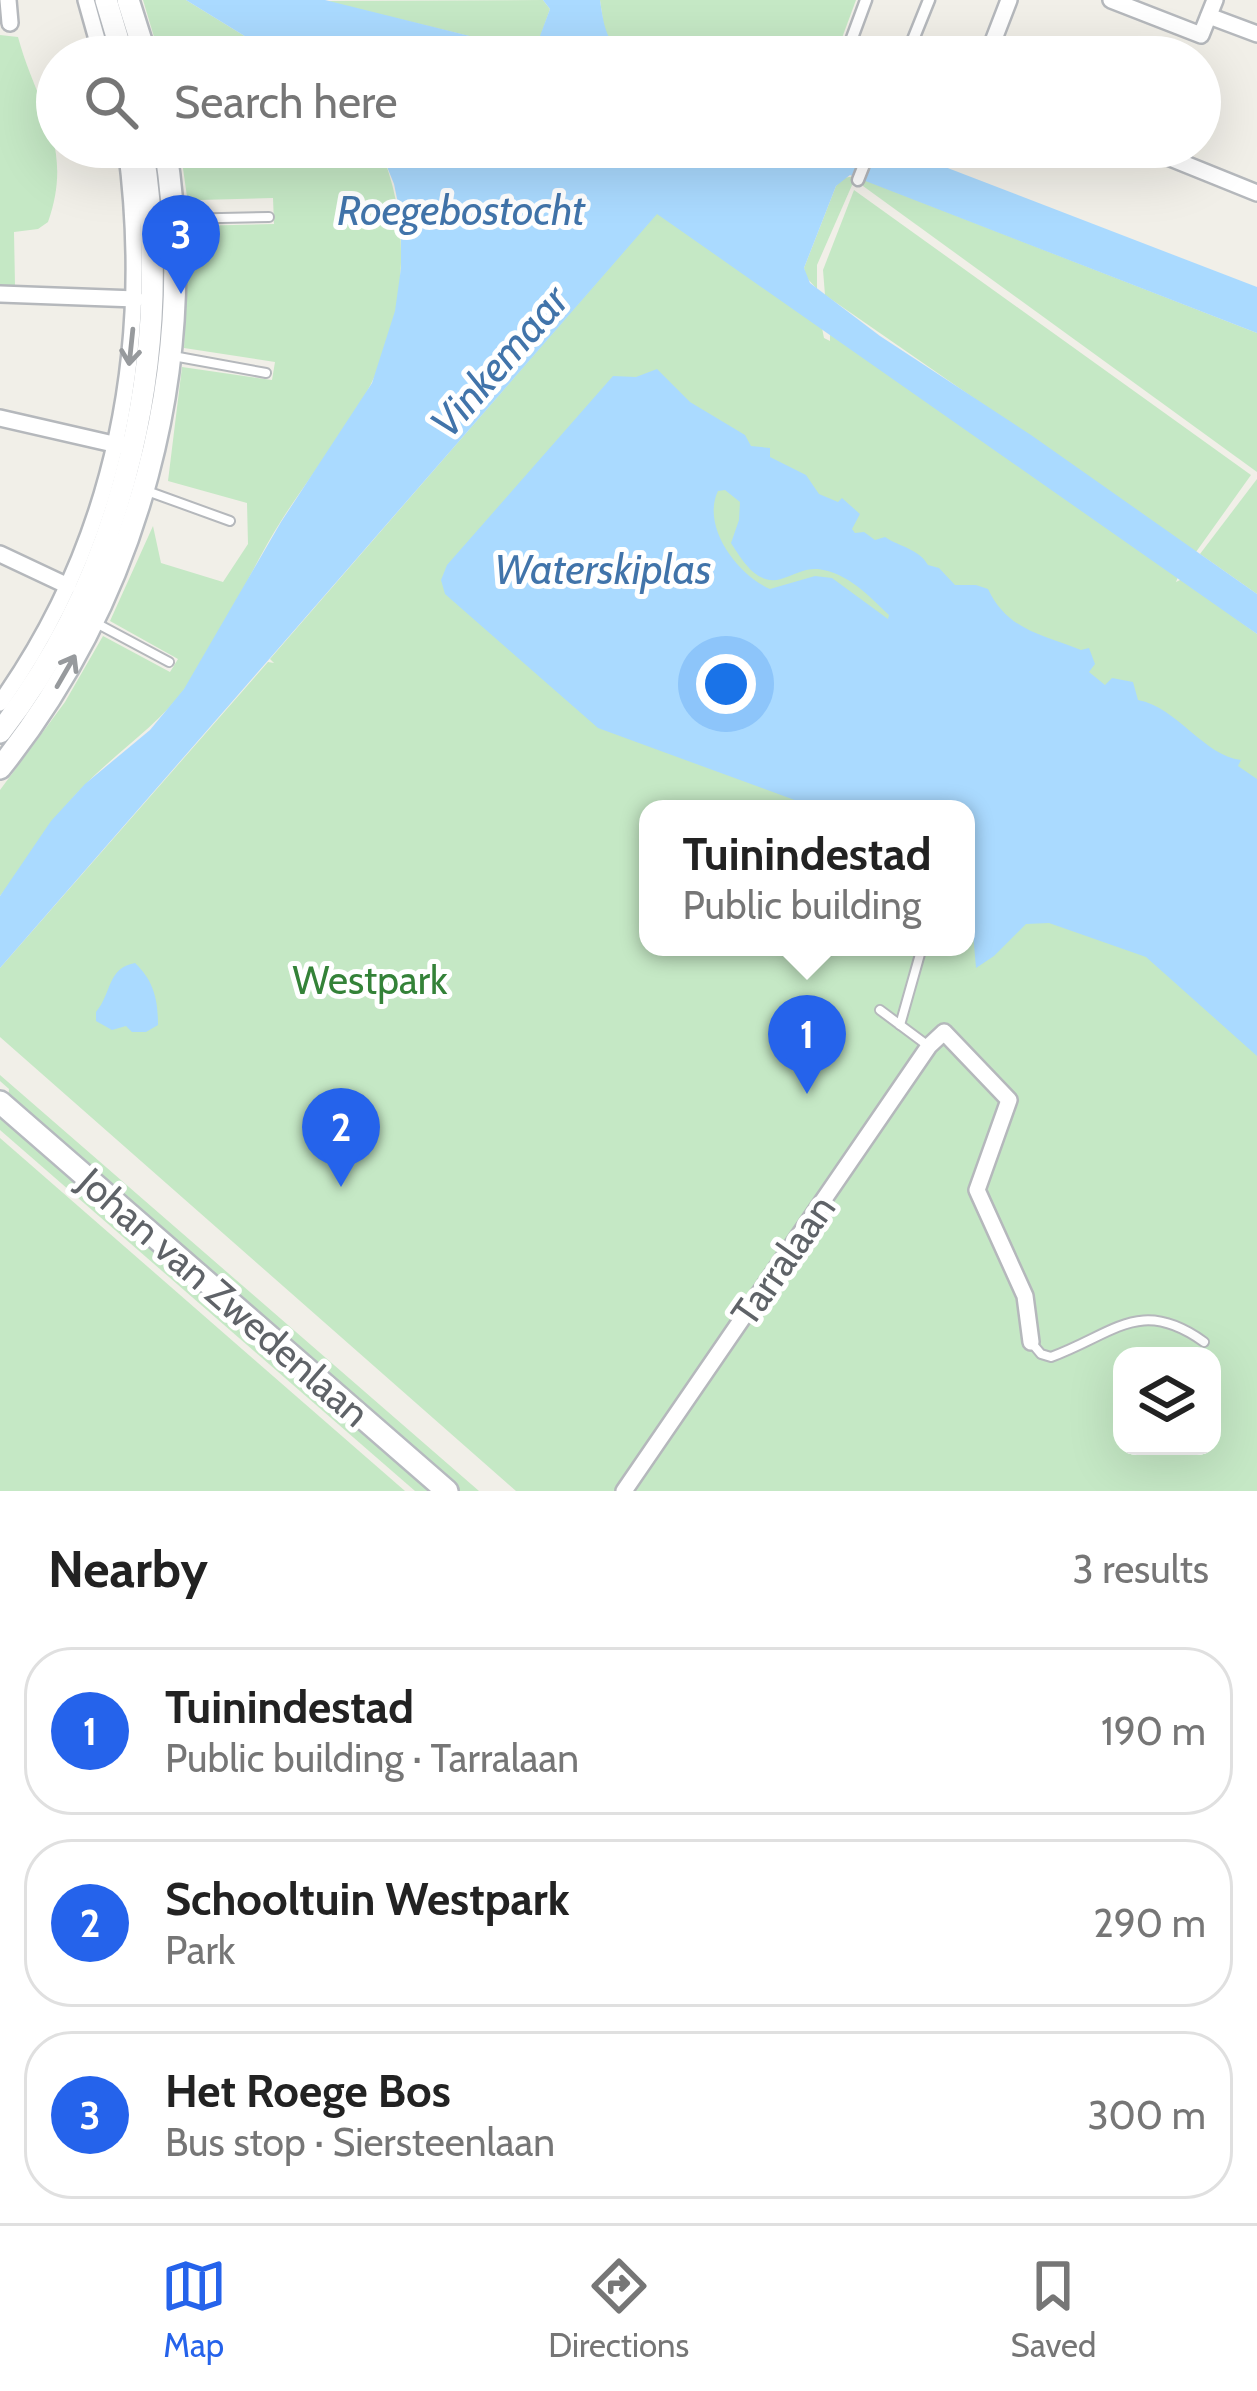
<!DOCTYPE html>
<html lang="en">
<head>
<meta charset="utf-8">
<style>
  body { margin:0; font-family:Cabin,sans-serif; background:#f2f2f2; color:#222 }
  .controls { position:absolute; right:36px; bottom:36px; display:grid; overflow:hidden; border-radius:24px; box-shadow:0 12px 48px #0002 }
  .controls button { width:108px; height:108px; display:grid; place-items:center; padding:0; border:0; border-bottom:3px solid #e0e0e0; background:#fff; color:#222; font:60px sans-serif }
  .you { position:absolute; left:726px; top:684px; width:42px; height:42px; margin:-30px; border:9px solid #fff; border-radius:50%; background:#1a73e8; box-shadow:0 0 0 18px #1a73e833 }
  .badge { display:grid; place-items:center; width:78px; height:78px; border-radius:50%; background:#2563eb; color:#fff; font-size:39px; font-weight:700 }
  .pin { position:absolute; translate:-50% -99px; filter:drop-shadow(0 3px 6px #0008) }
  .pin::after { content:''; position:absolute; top:63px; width:42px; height:36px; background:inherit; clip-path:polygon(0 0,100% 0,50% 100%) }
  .popup { position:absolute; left:639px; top:800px; width:336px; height:156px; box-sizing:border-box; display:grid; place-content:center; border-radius:24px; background:#fff; filter:drop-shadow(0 3px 9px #0005); font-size:39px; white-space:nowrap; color:#767676 }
  .popup b { font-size:45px; color:#222 }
  .popup::after { content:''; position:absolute; left:50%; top:100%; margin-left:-24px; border:24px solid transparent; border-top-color:#fff }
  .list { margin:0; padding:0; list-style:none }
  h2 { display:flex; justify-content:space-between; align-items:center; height:156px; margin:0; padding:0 48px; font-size:51px }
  h2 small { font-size:39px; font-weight:400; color:#767676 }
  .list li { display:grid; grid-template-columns:78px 1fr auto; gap:36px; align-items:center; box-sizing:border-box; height:168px; margin:0 24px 24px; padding:0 24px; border:3px solid #e0e0e0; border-radius:48px }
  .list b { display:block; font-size:45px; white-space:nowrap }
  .list p { margin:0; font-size:39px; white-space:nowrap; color:#767676 }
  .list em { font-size:39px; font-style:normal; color:#767676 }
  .icon { flex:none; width:66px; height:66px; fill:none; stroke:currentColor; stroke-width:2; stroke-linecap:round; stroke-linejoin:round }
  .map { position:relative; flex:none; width:1257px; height:1491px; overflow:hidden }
  .search { position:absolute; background:#fff; box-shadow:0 12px 48px #0002; left:36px; right:36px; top:36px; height:132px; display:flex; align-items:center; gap:30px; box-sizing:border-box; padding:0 42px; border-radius:66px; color:#767676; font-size:45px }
  .sheet { height:732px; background:#fff }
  nav { display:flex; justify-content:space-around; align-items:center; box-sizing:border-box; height:168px; border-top:3px solid #e0e0e0; background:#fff; font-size:33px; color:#767676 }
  nav a { display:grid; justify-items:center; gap:6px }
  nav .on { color:#2563eb }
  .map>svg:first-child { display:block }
  .green { fill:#c5e8c5; fill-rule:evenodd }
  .water { fill:#aadaff; fill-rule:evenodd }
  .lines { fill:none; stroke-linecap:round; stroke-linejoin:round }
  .service-casing { stroke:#b5b8bc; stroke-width:12 }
  .pedestrian-casing { stroke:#b5b8bc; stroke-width:15 }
  .minor-casing { stroke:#b5b8bc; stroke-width:20 }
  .secondary-casing { stroke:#b6babf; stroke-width:26 }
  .service { stroke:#fff; stroke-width:8 }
  .pedestrian { stroke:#fff; stroke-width:10 }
  .minor { stroke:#fff; stroke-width:15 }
  .secondary { stroke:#fff; stroke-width:21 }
  .oneway { stroke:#979a9d }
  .labels { text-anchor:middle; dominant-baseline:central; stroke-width:10; stroke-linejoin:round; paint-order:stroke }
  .park-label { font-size:39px; fill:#348238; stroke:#fff }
  .street-label { font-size:39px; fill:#5f6368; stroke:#fff }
  .water-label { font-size:42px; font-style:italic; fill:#4174aa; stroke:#fff }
</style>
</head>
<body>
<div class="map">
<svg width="1257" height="1491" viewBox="0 0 1257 1491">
  <rect width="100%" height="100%" fill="#f1efe8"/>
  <g class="green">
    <path d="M143,0H186L279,57H160Z"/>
    <path d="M543,0L550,9L535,52L325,1Z"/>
    <path d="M600,0H856L835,57L624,55L605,35Z"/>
    <path d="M0,35L18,37C36,104 75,146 48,222L38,229L14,232L15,285H0Z"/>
    <path d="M180,147H379C412,221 407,312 371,384C346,433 310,475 281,521C247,575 223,636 186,687C157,727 116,752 82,788C49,821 29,861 0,896V790L65,702L103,636L170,672L178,659L110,621L153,526L161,563L223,582L248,544L247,503L168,481L182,367L272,380L275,362L184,348L189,226L274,224L273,198L199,200V211H189Z"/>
    <path d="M856,176L817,265V289L806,277L804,268L836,186L843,178Z"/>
    <path d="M862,179L1257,333V472L863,186Z"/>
    <path d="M854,190L1251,475L1196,552L825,295L823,270Z"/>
    <path d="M657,213L822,328L824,338L830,341V334L1178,577L1176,582L1182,579L1257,634V1491H516L0,1037V968L268,662L274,663L270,659ZM648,809H966V947H648ZM1122,1356H1212V1446H1122Z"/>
    <path d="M1257,479V594L1200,554Z"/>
    <path d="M0,1075L479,1491H460L8,1100L9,1089L0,1081Z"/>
    <path d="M0,1114L436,1491H415L0,1130Z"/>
    <path d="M0,1138L405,1491H0Z"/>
  </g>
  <g class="water">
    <path d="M186,0H325L534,52L550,9L543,0H600C604,27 607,52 637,57H279Z"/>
    <path d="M379,147H513L572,155L578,147H893L1257,287V333L850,175L836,186L804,268L810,283L880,336L1031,435L1257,594V634L657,214L0,968V896L51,821L85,784L150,730L184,689L281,522L372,383L395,311L401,268V218L394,184Z"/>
    <path d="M657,369L690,402L745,435L751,446L770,448V457L806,475L819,494L838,502L842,498L860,514L852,529L855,533L864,532L875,540L885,537C900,547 919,549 928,565L939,568L955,585H976L988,589C1008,631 1042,634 1081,650L1089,648L1095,664L1089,672L1105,685L1112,678L1133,682L1138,700C1177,707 1204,756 1241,760L1238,766L1257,779V1056L1146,957L1049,923L1026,924L994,956L976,968L971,910L966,902V809H819L598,728L445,594L441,580L447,565L613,376L636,377ZM725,490L740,502L739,520L731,543C742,560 757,586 781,579C794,575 804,568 818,569C848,573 868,595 889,615L888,619L832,578L815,576L770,589C737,575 701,526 718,491Z"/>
    <path d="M135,963C154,981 158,1000 158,1025L146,1032H132L126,1026L112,1030L96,1021V1012C112,993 107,968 135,963Z"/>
  </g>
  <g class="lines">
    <defs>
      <g id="service">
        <path d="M175,219L269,217"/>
        <path d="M173,356L266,373"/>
        <path d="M147,491L230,521"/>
        <path d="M96,623L169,662"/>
        <path d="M880,1010L927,1045"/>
        <path d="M900,1025L922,947"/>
        <path d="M1031,1342L1041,1354L1051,1357C1114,1334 1140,1296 1204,1342"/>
      </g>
      <g id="pedestrian">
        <path d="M845,57L866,0"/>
        <path d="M906,57L929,0"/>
        <path d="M858,180L871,147"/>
      </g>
      <g id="minor">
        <path d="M8,0L10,23"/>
        <path d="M86,0L102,57"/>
        <path d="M1111,0L1201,35L1215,0"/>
        <path d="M1209,16L1257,34"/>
        <path d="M987,57L1009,0"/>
        <path d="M1143,147L1257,193"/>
        <path d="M0,294L136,299"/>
        <path d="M0,418L122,446"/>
        <path d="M0,554L68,586"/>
        <path d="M0,703C117,538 152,345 126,147"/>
        <path d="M624,1491L929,1046L944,1032L1009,1100L977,1190L1025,1296L1031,1342"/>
      </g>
      <g id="secondary">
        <path d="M106,0L123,57"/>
        <path d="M128,0L146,57"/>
        <path d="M0,732C127,569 175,349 142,147"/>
        <path d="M0,768C138,595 200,366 165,147"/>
        <path d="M0,1102L447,1491"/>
      </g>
    </defs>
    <use href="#service" class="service-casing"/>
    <use href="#pedestrian" class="pedestrian-casing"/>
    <use href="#minor" class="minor-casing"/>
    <use href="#secondary" class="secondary-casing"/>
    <use href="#service" class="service"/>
    <use href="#pedestrian" class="pedestrian"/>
    <use href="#minor" class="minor"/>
    <use href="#secondary" class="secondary"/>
  </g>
  <defs><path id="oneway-shaft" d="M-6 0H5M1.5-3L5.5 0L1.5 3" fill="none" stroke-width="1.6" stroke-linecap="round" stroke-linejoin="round" transform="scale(3)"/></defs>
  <g class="oneway">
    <use href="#oneway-shaft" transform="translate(131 347) rotate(96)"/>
    <use href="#oneway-shaft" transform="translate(66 671) rotate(-60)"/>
  </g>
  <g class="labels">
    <g class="park-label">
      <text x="370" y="980">Westpark</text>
    </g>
    <g class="street-label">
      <text transform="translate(783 1260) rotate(-55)">Tarralaan</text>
      <text transform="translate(224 1297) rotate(41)">Johan van Zwedenlaan</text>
    </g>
    <g class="water-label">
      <text x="461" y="210">Roegebostocht</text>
      <text transform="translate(499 361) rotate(-49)">Vinkemaar</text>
      <text x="603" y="569">Waterskiplas</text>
    </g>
  </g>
</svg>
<div class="controls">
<button><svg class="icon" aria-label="layers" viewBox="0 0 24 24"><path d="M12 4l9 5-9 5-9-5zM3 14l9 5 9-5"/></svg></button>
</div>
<div class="you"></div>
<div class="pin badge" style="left:807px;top:1094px">1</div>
<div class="popup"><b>Tuinindestad</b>Public building</div>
<div class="pin badge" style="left:341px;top:1187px">2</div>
<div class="pin badge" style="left:181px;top:294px">3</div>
<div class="search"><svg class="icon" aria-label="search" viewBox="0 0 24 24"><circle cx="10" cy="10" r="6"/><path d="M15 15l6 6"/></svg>Search here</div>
</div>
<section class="sheet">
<h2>Nearby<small>3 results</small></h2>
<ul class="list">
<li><span class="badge">1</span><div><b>Tuinindestad</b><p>Public building · Tarralaan</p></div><em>190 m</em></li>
<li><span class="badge">2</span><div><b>Schooltuin Westpark</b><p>Park</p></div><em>290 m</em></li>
<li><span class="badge">3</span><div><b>Het Roege Bos</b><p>Bus stop · Siersteenlaan</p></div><em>300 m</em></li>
</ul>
</section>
<nav>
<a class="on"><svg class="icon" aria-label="map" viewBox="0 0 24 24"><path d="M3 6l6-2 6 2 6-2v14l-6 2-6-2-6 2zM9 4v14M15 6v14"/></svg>Map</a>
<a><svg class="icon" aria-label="directions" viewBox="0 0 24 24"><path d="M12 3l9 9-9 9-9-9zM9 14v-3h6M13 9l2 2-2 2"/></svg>Directions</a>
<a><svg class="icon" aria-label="saved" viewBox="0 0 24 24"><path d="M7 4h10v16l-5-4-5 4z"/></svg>Saved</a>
</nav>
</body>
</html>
